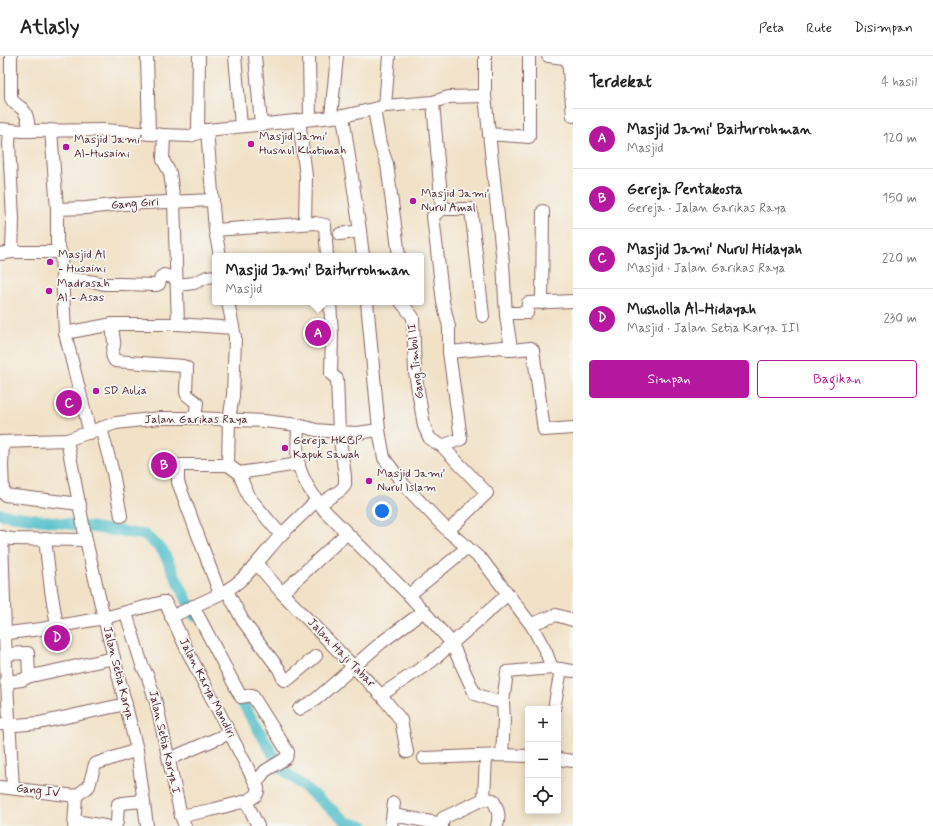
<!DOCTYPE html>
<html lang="id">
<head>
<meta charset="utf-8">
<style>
  body { margin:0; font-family:Mynerve,sans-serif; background:#f6f6f6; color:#222 }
  .controls { position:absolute; right:12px; bottom:12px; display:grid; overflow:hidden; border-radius:4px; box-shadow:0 2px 10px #0003 }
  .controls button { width:36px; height:36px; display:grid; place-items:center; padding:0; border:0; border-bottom:1px solid #e0e0e0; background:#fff; color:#222; font:20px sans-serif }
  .you { position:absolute; left:382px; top:455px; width:14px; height:14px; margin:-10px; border:3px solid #fff; border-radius:50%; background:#1a73e8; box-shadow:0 0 0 6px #1a73e833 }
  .badge { display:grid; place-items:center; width:26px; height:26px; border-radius:50%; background:#b5179e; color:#fff; font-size:13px; font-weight:700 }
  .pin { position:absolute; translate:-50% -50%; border:2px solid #fff; box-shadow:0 1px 4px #0006 }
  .popup { position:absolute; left:212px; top:197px; width:212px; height:52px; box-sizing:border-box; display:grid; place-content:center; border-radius:4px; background:#fff; filter:drop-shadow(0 1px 3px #0005); font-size:13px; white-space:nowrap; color:#767676 }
  .popup b { font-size:15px; color:#222 }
  .popup::after { content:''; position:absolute; left:50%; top:100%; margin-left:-8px; border:8px solid transparent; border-top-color:#fff }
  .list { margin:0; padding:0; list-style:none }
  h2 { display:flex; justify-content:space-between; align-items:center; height:52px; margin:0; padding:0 16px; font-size:17px }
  h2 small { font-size:13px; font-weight:400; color:#767676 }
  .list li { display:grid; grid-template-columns:26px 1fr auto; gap:12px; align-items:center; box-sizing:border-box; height:60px; padding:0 16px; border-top:1px solid #e0e0e0 }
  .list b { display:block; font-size:15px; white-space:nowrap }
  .list p { margin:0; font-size:13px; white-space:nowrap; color:#767676 }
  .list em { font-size:13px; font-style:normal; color:#767676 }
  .actions { display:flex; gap:8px; padding:12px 16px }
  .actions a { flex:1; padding:9px 0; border:1px solid #b5179e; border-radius:4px; text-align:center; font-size:14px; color:#b5179e }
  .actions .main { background:#b5179e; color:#fff }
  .icon { flex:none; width:22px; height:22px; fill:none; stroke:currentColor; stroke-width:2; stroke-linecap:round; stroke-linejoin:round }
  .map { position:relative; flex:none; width:573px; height:770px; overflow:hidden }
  header { display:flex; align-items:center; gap:24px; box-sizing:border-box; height:56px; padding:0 20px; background:#fff; border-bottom:1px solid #e0e0e0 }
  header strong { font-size:19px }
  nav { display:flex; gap:22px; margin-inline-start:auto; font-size:14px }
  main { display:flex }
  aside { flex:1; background:#fff }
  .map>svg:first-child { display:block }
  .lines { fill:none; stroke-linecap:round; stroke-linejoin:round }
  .canal { stroke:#52bfca; stroke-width:11 }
  .minor-casing { stroke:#846362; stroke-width:14 }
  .minor { stroke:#fff; stroke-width:12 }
  .poi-dot { fill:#b5179e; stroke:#f6f6f2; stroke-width:1.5 }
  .labels { text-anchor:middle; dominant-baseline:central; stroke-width:3.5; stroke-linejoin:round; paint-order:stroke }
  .poi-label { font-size:12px; fill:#4a1f2b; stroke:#f6f6f2; text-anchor:start }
  .street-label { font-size:12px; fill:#4a1f2b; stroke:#f6f6f2 }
</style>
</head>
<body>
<header>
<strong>Atlasly</strong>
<nav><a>Peta</a><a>Rute</a><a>Disimpan</a></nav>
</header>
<main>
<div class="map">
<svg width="573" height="770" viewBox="0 0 573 770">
  <rect width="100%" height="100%" fill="#f6f6f2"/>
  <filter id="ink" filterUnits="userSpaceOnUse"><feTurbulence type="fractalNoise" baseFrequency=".025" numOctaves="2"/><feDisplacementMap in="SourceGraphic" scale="8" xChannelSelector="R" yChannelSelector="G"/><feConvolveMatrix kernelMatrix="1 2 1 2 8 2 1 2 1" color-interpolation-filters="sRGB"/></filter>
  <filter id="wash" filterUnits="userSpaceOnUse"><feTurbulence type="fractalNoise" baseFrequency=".012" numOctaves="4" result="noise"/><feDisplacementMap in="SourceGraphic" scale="16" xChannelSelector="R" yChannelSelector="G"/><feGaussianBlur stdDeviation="0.9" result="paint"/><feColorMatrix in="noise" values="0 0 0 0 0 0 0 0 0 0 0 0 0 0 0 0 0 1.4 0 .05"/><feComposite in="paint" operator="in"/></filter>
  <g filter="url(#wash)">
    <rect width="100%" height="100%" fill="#f1e2c7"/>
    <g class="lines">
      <g class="canal">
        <path d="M0,458L145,479L163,495L194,559"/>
        <path d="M233,637L240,643L281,712L347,766L364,770"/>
      </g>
    </g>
  </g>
  <g filter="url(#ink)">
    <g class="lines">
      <defs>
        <g id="minor">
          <path d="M11,0V42C13,47 16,48 20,51C28,56 28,67 29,75"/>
          <path d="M147,0L149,78"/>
          <path d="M235,0L241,70"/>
          <path d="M255,0L261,68"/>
          <path d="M309,0L310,63"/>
          <path d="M485,0V40L503,207L506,260L511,292L512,294L531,292L533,294L544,374L573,372"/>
          <path d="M548,0L573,3"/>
          <path d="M568,3L573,60"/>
          <path d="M433,46L442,153"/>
          <path d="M385,50L433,46L449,41L485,40"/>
          <path d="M374,53L380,88L387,108L399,200"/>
          <path d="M331,60L337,0"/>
          <path d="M343,60L360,175L363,200"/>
          <path d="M299,64L306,120L305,167"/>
          <path d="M0,73L22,75L104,74L164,79L190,80L207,74L343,60L374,53L385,50L389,0"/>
          <path d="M10,74L9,87L13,163L12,196"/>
          <path d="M51,74L57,153V187L61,197L65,277L90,377"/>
          <path d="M207,74L215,174L220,200"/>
          <path d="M198,77L199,0"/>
          <path d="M489,78L529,81V0"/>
          <path d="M164,79L163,104L170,117L174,146L178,268"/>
          <path d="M57,153L86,152L123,148L213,144"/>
          <path d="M215,174L315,167L325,169L327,200"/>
          <path d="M340,178L360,175"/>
          <path d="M0,198L12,196H60"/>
          <path d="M63,222L95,226L104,228H122L156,229L159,228L161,221L164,219L176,222"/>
          <path d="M177,229L194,227L207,221L215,220"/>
          <path d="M367,246L379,374L384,402L404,429L448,475L483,505L532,570L546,596L552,612"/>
          <path d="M401,246L413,261L415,316L424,370L430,383L442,390L487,437L448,475"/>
          <path d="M542,247L543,155"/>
          <path d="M506,257H527L528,247L573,245"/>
          <path d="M113,268C112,275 113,279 114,285C116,292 108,295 115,305L183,310L187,312L186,336L187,339L197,347L195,362"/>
          <path d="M65,277L113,268H178L233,272"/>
          <path d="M449,296L503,291L508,294L511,293"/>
          <path d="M298,369C298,381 296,395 298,406C302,425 314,440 325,455L409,539L451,586L475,638L492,644L503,646L504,664L502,699"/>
          <path d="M101,372L113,417L121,460"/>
          <path d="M67,384L86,484L104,562L137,694L147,770"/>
          <path d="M0,386L67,384L116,367L160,362H195L264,365L298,369L316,374L339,376L357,377L379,374"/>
          <path d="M3,386L2,409L3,436L5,439L80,448"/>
          <path d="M442,390L461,383L449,296V271L443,246L433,160L442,153H471L483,260"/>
          <path d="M228,409L239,417L248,440L281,479"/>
          <path d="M239,417L299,408"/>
          <path d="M320,448L341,434L345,429V420L339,376L337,323L331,318L332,278L330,246"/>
          <path d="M0,481L12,483L86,484"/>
          <path d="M2,481L6,610L13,732"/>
          <path d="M45,483L51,534L57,570"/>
          <path d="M257,508L282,537L381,639L401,664L407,696"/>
          <path d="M227,535L243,565L279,613L284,624H287L290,622L316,600"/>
          <path d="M221,537C246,526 263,498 281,479C293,467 305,456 317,444"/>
          <path d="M282,537L347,477"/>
          <path d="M409,539C428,523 449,508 467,491"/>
          <path d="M193,550L241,641L252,639L288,696L286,702L265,715L256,727"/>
          <path d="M126,557L142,609L148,621L157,650L181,760L185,770"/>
          <path d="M171,561L220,538L178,426V411L180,409H228L229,363L233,340L235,281L228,246"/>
          <path d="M532,570L534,567L556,559L573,564"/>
          <path d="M0,578L41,573L104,562L163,546H165L189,598L258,732C259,740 252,742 246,745L258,770"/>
          <path d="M6,598L28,597L29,619L31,620L114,602"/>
          <path d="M6,626L22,624L30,620"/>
          <path d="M381,639L432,605L508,538"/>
          <path d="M503,646L507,616L552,612L573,615"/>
          <path d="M299,653L315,644L382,586L424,555"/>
          <path d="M554,653L561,613"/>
          <path d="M0,668L16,669L39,667L126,648"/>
          <path d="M424,702L502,699L528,700"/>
          <path d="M169,703L230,677"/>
          <path d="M558,703L573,705"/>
          <path d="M0,731L76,740"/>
          <path d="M484,743L493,744C498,753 500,760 497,770"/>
          <path d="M393,759L437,767L442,766"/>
          <path d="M181,760L211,754L246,745"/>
          <path d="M75,765L105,770"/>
          <path d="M74,770L76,740L89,730L95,708L137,694"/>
          <path d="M115,770L117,766L118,748L122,747L143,745"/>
          <path d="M391,770L394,747"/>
          <path d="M442,770L443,762L484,743L486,700"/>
        </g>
      </defs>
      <use href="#minor" class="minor-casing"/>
      <use href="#minor" class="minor"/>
    </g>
  </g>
  <g class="poi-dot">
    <circle cx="251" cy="88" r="4"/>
    <circle cx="66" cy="91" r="4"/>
    <circle cx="413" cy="145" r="4"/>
    <circle cx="50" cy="206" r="4"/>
    <circle cx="49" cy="235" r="4"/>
    <circle cx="96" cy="335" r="4"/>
    <circle cx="285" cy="392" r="4"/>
    <circle cx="369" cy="425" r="4"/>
  </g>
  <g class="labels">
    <g class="poi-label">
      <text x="259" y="81">Masjid Jami'<tspan x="259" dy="14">Husnul Khotimah</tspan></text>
      <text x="74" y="84">Masjid Jami'<tspan x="74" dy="14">Al-Husaini</tspan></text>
      <text x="421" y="138">Masjid Jami'<tspan x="421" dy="14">Nurul Amal</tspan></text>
      <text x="58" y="199">Masjid Al<tspan x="58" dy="14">- Husaini</tspan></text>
      <text x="57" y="228">Madrasah<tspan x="57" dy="14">Al - Asas</tspan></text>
      <text x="104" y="335">SD Aulia</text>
      <text x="293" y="385">Gereja HKBP<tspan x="293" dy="14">Kapuk Sawah</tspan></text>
      <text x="377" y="418">Masjid Jami'<tspan x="377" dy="14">Nurul Islam</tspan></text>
    </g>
    <g class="street-label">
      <text transform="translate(135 148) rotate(-4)">Gang Giri</text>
      <text transform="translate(416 305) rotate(-96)">Gang Timbul II</text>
      <text x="196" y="364">Jalan Garikas Raya</text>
      <text transform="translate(341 597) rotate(46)">Jalan Haji Tabar</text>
      <text transform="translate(118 617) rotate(76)">Jalan Setia Karya</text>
      <text transform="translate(207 632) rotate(63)">Jalan Karya Mandiri</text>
      <text transform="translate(164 686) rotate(77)">Jalan Setia Karya I</text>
      <text transform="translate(38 735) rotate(7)">Gang IV</text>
    </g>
  </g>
</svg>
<div class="controls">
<button>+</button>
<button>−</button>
<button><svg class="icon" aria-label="locate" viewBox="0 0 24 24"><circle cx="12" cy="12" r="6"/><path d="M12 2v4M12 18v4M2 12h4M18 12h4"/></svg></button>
</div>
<div class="you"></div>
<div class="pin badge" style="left:318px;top:277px">A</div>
<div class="popup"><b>Masjid Jami' Baiturrohman</b>Masjid</div>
<div class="pin badge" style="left:164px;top:409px">B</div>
<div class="pin badge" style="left:69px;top:347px">C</div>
<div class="pin badge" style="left:57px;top:582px">D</div>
</div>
<aside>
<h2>Terdekat<small>4 hasil</small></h2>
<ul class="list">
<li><span class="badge">A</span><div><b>Masjid Jami' Baiturrohman</b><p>Masjid</p></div><em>120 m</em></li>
<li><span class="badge">B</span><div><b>Gereja Pentakosta</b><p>Gereja · Jalan Garikas Raya</p></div><em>150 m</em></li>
<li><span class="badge">C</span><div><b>Masjid Jami' Nurul Hidayah</b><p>Masjid · Jalan Garikas Raya</p></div><em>220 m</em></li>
<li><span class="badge">D</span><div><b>Musholla Al-Hidayah</b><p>Masjid · Jalan Setia Karya III</p></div><em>230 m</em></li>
</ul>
<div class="actions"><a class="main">Simpan</a><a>Bagikan</a></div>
</aside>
</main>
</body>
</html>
